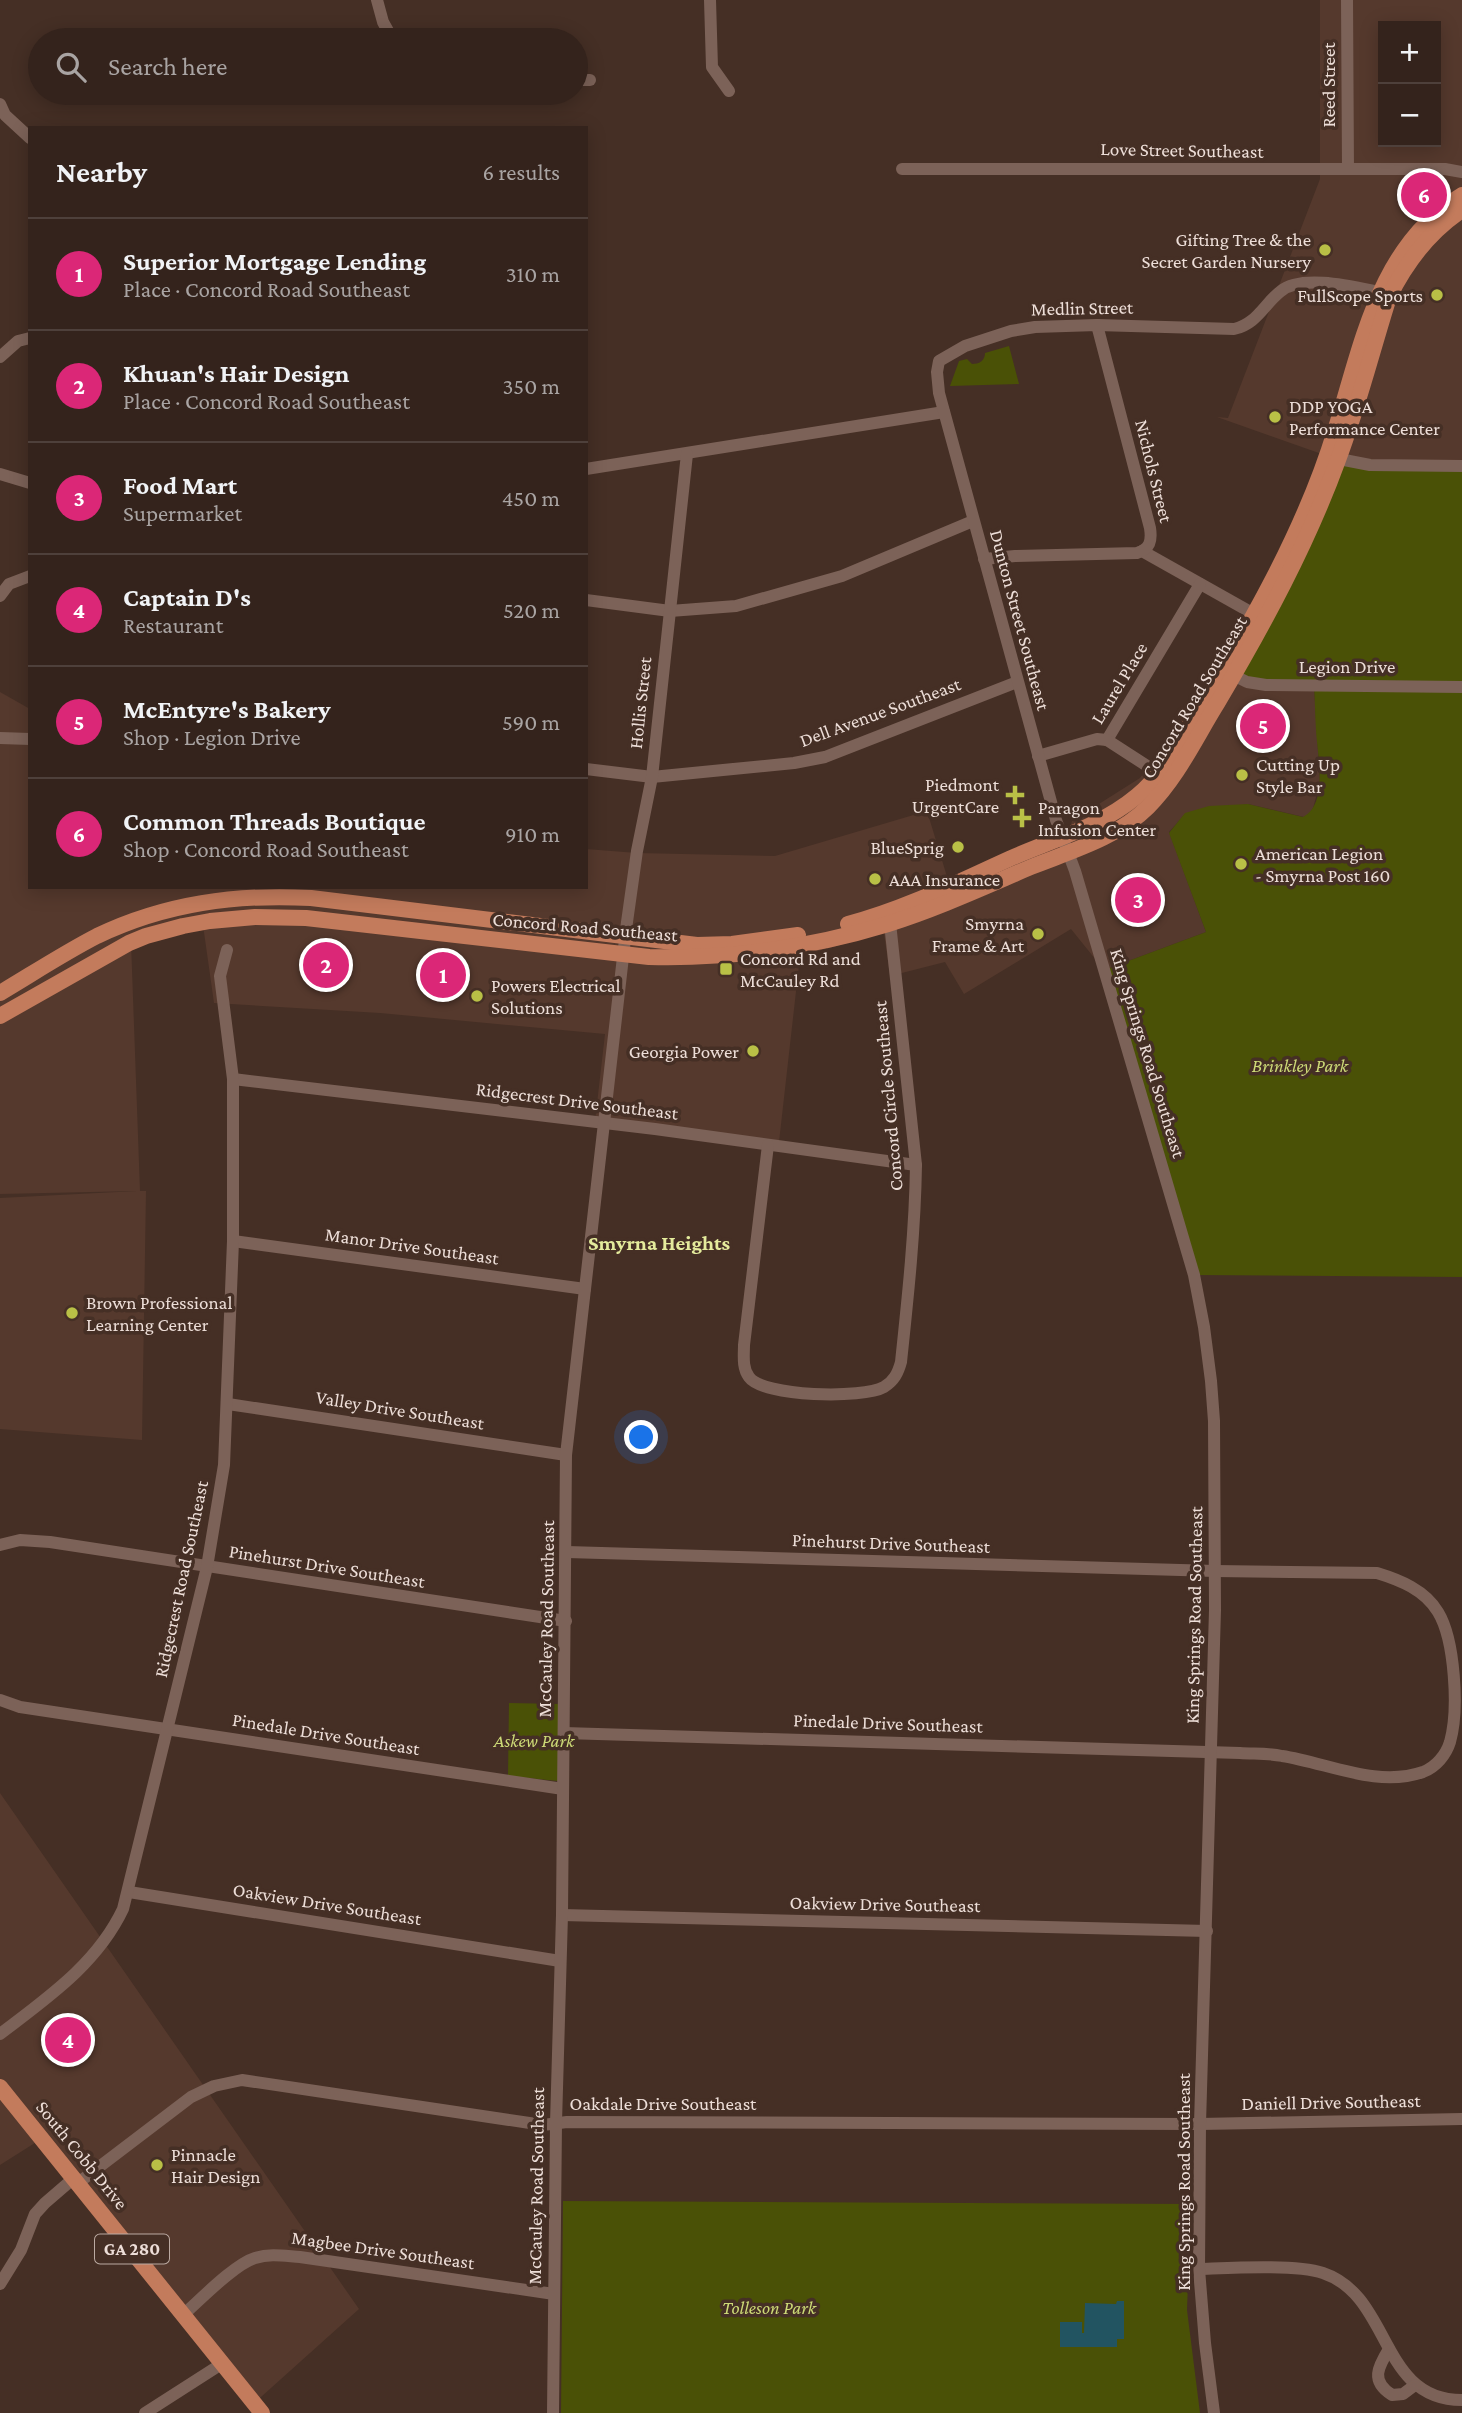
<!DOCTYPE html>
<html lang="en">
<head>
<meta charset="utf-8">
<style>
  body { margin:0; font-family:"Crimson Pro",serif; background:#3f2f29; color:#f1f3f6 }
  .controls { position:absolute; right:21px; top:21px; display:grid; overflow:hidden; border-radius:0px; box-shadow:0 4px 18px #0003 }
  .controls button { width:63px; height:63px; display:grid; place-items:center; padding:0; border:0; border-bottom:2px solid #4e403b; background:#34231c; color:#f1f3f6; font:35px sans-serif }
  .you { position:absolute; left:642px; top:1438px; width:24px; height:24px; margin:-18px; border:5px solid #fff; border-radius:50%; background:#1a73e8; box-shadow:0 0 0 10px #1a73e833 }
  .badge { display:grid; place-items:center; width:46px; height:46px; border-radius:50%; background:#db2777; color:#fff; font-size:23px; font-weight:700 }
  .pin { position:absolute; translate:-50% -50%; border:4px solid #fff; box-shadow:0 2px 7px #0006 }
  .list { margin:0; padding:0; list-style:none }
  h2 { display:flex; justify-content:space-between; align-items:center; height:91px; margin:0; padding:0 28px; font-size:30px }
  h2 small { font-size:23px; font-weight:400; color:#a9a4a3 }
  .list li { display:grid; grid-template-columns:46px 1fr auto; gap:21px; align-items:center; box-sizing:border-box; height:112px; padding:0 28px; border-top:2px solid #4e403b }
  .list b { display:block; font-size:26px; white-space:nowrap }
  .list p { margin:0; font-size:23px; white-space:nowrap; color:#a9a4a3 }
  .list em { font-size:23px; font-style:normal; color:#a9a4a3 }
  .icon { flex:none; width:38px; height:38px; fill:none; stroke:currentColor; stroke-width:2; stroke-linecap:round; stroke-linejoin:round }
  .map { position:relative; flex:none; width:1462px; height:2413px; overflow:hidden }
  .search { position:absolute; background:#34231c; box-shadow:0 4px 18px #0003; left:28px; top:28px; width:560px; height:77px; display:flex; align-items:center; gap:18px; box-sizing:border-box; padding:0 24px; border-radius:38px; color:#a9a4a3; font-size:26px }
  .panel { position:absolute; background:#34231c; box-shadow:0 4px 18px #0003; left:28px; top:126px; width:560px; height:763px; border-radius:0px }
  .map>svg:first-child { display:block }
  .built { fill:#55392d; fill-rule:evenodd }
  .green { fill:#4a5106 }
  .water { fill:#225461 }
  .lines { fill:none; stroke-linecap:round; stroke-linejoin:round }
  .minor { stroke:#7c6258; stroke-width:12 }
  .major { stroke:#c37b5c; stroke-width:16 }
  .poi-dot { fill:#b9c046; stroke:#452f25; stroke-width:2.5 }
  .labels { text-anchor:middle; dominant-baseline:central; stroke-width:7; stroke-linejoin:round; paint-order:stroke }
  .shield { fill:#452f25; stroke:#bbaaa2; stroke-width:2 }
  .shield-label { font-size:18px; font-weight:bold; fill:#edded8 }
  .street-label { font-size:19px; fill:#edded8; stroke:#452f25 }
  .poi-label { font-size:19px; fill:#edded8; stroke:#452f25; text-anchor:start }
  .park-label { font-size:19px; font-style:italic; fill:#cdda77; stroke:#452f25 }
  .neighbourhood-label { font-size:21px; font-weight:bold; fill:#e4eb9c; stroke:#452f25 }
</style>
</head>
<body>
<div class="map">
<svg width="1462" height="2413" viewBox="0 0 1462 2413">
  <rect width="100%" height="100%" fill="#452f25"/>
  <g class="built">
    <path d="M1320,0H1462V466L1314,686L1320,783L1313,808L1308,816L1304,817L1248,804L1185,814L1169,832L1206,932L1104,970L1071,929L964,994L945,962L890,976L884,933L800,956L778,1151L595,1121L605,1034L380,1013L214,1003L202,918L131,942L140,1191H146L142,1440L0,1429V1198L137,1191L0,1194V692L30,709V887H586V849L637,853L775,856L927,811L952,893L1065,845L1072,821L1140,778L1210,679L1333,458L1217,417L1228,418L1320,179ZM1383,26H1436V142H1383Z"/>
    <path d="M0,1793L359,2309L251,2406L38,2141L0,2165Z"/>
  </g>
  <g class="green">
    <path d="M1009,346L1019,384L950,386L959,361L967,359L972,364C979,364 985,361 985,353Z"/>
    <path d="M1333,457L1462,466V1277L1194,1275L1104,970L1206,932L1169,833L1185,813L1209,806L1248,804L1303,817C1329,804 1317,753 1316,730C1315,715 1315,700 1314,686L1266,685L1229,673Z"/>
    <path d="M509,1703L559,1704L558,1781L508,1776Z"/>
    <path d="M563,2201L1191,2204L1187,2310L1200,2413H561Z"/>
  </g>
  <path class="water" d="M1117,2301H1124V2339H1117V2347H1060V2322H1082V2333H1084L1085,2303L1116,2304Z"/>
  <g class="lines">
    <g class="minor">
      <path d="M377,0L383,22L393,40"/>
      <path d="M710,0L712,67L729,91"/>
      <path d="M1347,0L1348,169"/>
      <path d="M576,80H590"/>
      <path d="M0,104L5,115L30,138"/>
      <path d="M902,169H1445L1462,172"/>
      <path d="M0,357L18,341L30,338"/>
      <path d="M1339,459L1370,465L1462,466"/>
      <path d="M586,469L944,412"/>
      <path d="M0,474L30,483"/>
      <path d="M1142,551L1254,614"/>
      <path d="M984,559L1015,556L1137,553C1150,549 1152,541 1150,528L1097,325"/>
      <path d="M0,596L9,584L30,576"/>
      <path d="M586,600L670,611L736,606L842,576L973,521"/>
      <path d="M1233,675L1247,682L1266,685L1462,687"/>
      <path d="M0,738L30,739"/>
      <path d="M1107,740L1200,584"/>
      <path d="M1038,756L1097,739L1107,740L1158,773"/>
      <path d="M586,769L652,777L794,763L825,757L1017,682"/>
      <path d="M233,1079L655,1129L916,1165"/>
      <path d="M768,1145L744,1345C744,1355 742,1368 749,1377C763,1397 863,1399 884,1387C894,1381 898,1373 901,1362C908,1296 915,1231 916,1165L890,923"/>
      <path d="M233,1241L585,1289"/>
      <path d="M228,1404L566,1455"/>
      <path d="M0,1545L20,1540L50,1542L566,1621"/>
      <path d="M0,1700L20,1707L563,1789"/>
      <path d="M564,1733L1240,1753C1254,1754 1268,1753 1282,1756C1328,1763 1377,1788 1423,1772C1436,1767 1446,1755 1450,1742C1459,1710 1455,1640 1438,1612C1425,1590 1400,1580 1377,1573L1215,1571L567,1552"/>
      <path d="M129,1892L560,1961"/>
      <path d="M562,1915L1207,1931"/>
      <path d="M0,2034C47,1998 97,1964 123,1909L207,1567L224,1465L233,1241V1079L220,976L227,950"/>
      <path d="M78,2183L191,2097L214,2086L242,2080L543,2125L567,2122L1200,2124L1462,2119"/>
      <path d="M1199,2269C1230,2268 1295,2264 1323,2273C1392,2296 1379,2400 1462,2400"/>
      <path d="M0,2284L21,2250L35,2214L45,2203L74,2178"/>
      <path d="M184,2314C201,2299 235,2264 255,2258C270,2253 285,2256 300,2257L554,2294"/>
      <path d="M1389,2349C1378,2367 1370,2381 1392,2395L1403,2394L1415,2385"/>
      <path d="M145,2413L223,2363"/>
      <path d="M553,2413L556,2123L562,1915L566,1455L627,922L637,851L652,777L687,454"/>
      <path d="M1214,2413L1205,2343L1199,2269L1200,2124L1215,1610L1214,1421L1211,1381L1204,1327L1194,1275L1075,871L1056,820L939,393L937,372L939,361L965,346L1011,331L1035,327L1097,325L1234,329C1257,324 1264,304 1281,291C1302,274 1354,287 1379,292"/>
    </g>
    <g class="major">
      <path d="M848,924C905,909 956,883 1009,859C1052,840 1100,827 1137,796C1165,773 1182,736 1201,706C1253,619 1305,529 1335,431C1362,345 1378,246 1462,195"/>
      <path d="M0,993C32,974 64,953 97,936C166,903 236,894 311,898L697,945L732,944L798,935"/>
      <path d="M0,1016L129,943L146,936L183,926L210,921L255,917L306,918L649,957C730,959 810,948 888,924C936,909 984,887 1031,867C1071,851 1117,838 1148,807C1178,777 1196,737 1218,702C1264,624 1307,545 1338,460C1358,407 1372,351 1389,297C1406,263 1430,231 1462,210"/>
      <path d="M0,2087L262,2413"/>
    </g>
  </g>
  <g class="poi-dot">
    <circle cx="1325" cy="250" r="7"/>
    <circle cx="1437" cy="295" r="7"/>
    <circle cx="1275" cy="417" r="7"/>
    <circle cx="1242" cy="775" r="7"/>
    <path d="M1011.5 784.5h7v7h7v7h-7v7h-7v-7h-7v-7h7z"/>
    <path d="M1018.5 807.5h7v7h7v7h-7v7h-7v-7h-7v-7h7z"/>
    <circle cx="958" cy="847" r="7"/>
    <circle cx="1241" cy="864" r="7"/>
    <circle cx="875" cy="879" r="7"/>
    <circle cx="1038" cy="934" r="7"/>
    <rect x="719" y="962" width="14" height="14" rx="3.5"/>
    <circle cx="477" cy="996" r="7"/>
    <circle cx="753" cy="1051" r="7"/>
    <circle cx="72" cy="1313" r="7"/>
    <circle cx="157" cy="2165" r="7"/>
  </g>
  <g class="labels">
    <rect class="shield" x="95" y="2234.5" width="74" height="29" rx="5"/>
    <g class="shield-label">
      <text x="132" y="2249">GA 280</text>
    </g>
    <g class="street-label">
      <text transform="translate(1328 85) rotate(-90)">Reed Street</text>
      <text transform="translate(1182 150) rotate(1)">Love Street Southeast</text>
      <text transform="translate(1082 308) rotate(-1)">Medlin Street</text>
      <text transform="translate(1154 471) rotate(76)">Nichols Street</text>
      <text transform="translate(1020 620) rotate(75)">Dunton Street Southeast</text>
      <text x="1347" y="666">Legion Drive</text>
      <text transform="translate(1119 683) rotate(-59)">Laurel Place</text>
      <text transform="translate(1194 697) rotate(-59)">Concord Road Southeast</text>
      <text transform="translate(640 703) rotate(-84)">Hollis Street</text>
      <text transform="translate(880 712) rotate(-20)">Dell Avenue Southeast</text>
      <text transform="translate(585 927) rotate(5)">Concord Road Southeast</text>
      <text transform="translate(1148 1053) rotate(73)">King Springs Road Southeast</text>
      <text transform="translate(888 1096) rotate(-95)">Concord Circle Southeast</text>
      <text transform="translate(577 1101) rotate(7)">Ridgecrest Drive Southeast</text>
      <text transform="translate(412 1246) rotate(8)">Manor Drive Southeast</text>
      <text transform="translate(400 1410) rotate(9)">Valley Drive Southeast</text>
      <text transform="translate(891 1543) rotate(2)">Pinehurst Drive Southeast</text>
      <text transform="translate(327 1566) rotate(9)">Pinehurst Drive Southeast</text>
      <text transform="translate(181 1579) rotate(-78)">Ridgecrest Road Southeast</text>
      <text transform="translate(1194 1615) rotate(-89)">King Springs Road Southeast</text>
      <text transform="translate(546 1619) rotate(-89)">McCauley Road Southeast</text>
      <text transform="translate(888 1723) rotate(2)">Pinedale Drive Southeast</text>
      <text transform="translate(326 1734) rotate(9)">Pinedale Drive Southeast</text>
      <text transform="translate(327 1904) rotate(9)">Oakview Drive Southeast</text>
      <text transform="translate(885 1904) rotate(1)">Oakview Drive Southeast</text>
      <text transform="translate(1331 2102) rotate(-1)">Daniell Drive Southeast</text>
      <text x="663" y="2103">Oakdale Drive Southeast</text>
      <text transform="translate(82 2155) rotate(51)">South Cobb Drive</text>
      <text transform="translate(1183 2182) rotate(-90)">King Springs Road Southeast</text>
      <text transform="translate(536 2186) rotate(-89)">McCauley Road Southeast</text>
      <text transform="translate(383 2250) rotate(8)">Magbee Drive Southeast</text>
    </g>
    <g class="poi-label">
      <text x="1311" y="239" text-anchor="end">Gifting Tree &amp; the<tspan x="1311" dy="22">Secret Garden Nursery</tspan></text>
      <text x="1423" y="295" text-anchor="end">FullScope Sports</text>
      <text x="1289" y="406">DDP YOGA<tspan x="1289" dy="22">Performance Center</tspan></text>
      <text x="1256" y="764">Cutting Up<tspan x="1256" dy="22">Style Bar</tspan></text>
      <text x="999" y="784" text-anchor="end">Piedmont<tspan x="999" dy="22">UrgentCare</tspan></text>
      <text x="1038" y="807">Paragon<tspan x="1038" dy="22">Infusion Center</tspan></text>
      <text x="944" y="847" text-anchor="end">BlueSprig</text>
      <text x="1255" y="853">American Legion<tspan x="1255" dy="22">- Smyrna Post 160</tspan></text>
      <text x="889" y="879">AAA Insurance</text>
      <text x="1024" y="923" text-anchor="end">Smyrna<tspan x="1024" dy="22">Frame &amp; Art</tspan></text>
      <text x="740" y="958">Concord Rd and<tspan x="740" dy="22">McCauley Rd</tspan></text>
      <text x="491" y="985">Powers Electrical<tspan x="491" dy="22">Solutions</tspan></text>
      <text x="739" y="1051" text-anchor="end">Georgia Power</text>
      <text x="86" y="1302">Brown Professional<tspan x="86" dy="22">Learning Center</tspan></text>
      <text x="171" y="2154">Pinnacle<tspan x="171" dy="22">Hair Design</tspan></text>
    </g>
    <g class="park-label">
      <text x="1300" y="1065">Brinkley Park</text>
      <text x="534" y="1740">Askew Park</text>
      <text x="769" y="2307">Tolleson Park</text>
    </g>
    <g class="neighbourhood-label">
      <text x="659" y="1243">Smyrna Heights</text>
    </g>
  </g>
</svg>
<div class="controls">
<button>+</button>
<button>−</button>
</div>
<div class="you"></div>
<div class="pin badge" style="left:443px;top:975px">1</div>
<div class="pin badge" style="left:326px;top:965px">2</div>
<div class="pin badge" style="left:1138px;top:900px">3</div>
<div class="pin badge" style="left:68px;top:2040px">4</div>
<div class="pin badge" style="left:1263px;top:726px">5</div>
<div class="pin badge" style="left:1424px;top:195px">6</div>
<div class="search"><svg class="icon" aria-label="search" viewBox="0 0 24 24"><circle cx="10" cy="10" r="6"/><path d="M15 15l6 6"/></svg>Search here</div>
<section class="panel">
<h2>Nearby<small>6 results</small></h2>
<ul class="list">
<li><span class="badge">1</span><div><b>Superior Mortgage Lending</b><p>Place · Concord Road Southeast</p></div><em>310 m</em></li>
<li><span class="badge">2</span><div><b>Khuan's Hair Design</b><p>Place · Concord Road Southeast</p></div><em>350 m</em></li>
<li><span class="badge">3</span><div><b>Food Mart</b><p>Supermarket</p></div><em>450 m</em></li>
<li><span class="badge">4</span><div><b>Captain D's</b><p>Restaurant</p></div><em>520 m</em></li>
<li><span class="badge">5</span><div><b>McEntyre's Bakery</b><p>Shop · Legion Drive</p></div><em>590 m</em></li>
<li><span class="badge">6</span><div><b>Common Threads Boutique</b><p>Shop · Concord Road Southeast</p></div><em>910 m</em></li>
</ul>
</section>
</div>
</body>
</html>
